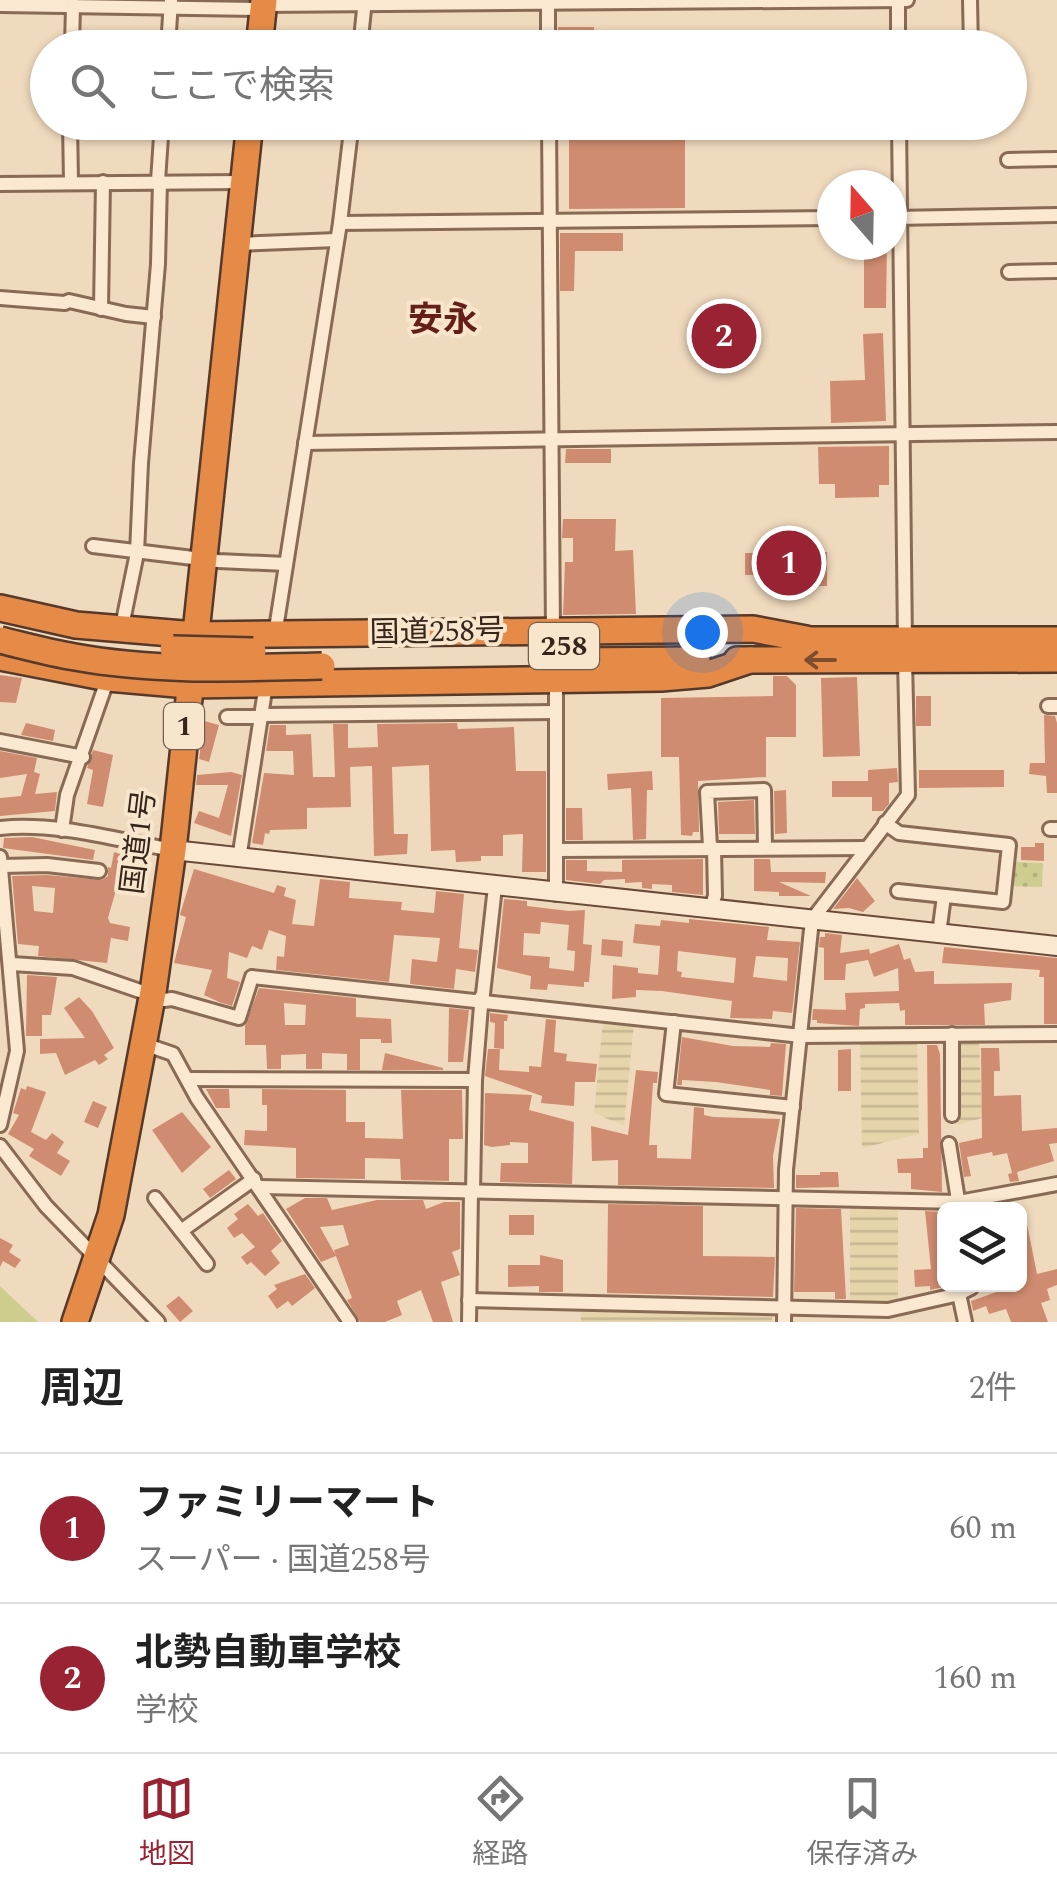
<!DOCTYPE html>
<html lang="ja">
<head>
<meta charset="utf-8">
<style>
  body { margin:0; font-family:Spectral,"Noto Sans JP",serif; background:#f6f6f6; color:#222 }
  .controls { position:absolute; right:30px; bottom:30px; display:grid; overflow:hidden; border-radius:15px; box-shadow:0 2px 8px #0004 }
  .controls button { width:90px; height:90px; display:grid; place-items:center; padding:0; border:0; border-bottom:2px solid #e0e0e0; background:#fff; color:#222; font:50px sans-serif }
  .compass { position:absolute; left:817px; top:170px; width:90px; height:90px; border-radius:50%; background:#fff; box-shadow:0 2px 8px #0004; rotate:340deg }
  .you { position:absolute; left:702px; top:632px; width:35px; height:35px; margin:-25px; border:8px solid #fff; border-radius:50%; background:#1a73e8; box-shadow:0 0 0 15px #1a73e833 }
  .badge { display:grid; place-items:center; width:65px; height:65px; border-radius:50%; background:#9a2333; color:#fff; font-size:32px; font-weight:700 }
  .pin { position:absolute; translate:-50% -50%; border:5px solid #fff; box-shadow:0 2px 10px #0006 }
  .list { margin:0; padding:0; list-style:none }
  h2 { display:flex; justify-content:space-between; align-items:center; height:130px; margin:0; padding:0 40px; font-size:42px }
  h2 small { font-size:32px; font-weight:400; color:#767676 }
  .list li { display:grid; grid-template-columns:65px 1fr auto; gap:30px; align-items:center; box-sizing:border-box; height:150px; padding:0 40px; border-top:2px solid #e0e0e0 }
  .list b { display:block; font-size:38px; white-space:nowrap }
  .list p { margin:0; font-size:32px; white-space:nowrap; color:#767676 }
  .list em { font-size:32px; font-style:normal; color:#767676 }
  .icon { flex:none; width:55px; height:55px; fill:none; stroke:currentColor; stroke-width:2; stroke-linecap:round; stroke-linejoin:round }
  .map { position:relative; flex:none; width:1057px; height:1322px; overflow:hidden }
  .search { position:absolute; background:#fff; box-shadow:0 2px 8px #0004; left:30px; right:30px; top:30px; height:110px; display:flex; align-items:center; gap:25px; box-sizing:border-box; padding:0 35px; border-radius:55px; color:#767676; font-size:38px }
  .sheet { height:430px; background:#fff }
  nav { display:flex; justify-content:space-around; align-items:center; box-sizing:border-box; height:140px; border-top:2px solid #e0e0e0; background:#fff; font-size:28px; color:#767676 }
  nav a { display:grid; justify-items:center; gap:5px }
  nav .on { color:#9a2333 }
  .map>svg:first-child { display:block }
  .farmland { fill:url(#farmland-rules) }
  .green { fill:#cecd90 }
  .park { fill:url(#park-dots) }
  .building { fill:#d08c70; fill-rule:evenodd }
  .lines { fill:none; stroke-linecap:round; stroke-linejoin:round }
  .street-casing { stroke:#886a55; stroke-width:18 }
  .secondary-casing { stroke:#6a4b39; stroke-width:22 }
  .highway-casing { stroke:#55392a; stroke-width:30 }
  .street { stroke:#fae8d0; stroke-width:12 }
  .secondary { stroke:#fae8d0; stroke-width:18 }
  .highway { stroke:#e58b47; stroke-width:25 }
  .highway-bridge-casing { stroke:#55392a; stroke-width:30; stroke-linecap:butt }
  .highway-bridge { stroke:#e58b47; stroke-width:25 }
  .oneway { stroke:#7c4e2d }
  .labels { text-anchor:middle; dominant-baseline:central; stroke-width:8; stroke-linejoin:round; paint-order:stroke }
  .shield { fill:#f7e5cc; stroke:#705f50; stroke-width:2.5 }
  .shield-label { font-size:28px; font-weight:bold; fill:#36251b }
  .street-label { font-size:30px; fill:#36251b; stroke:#f7e5cc }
  .quarter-label { font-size:35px; font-weight:bold; fill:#651e18; stroke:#f7e5cc }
</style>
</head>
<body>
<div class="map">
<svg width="1057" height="1322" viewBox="0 0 1057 1322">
  <defs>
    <pattern id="farmland-rules" width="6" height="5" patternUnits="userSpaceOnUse" patternTransform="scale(2.5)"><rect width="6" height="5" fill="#e6d4aa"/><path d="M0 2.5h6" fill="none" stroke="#c6b692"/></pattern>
    <pattern id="park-dots" width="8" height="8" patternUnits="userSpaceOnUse" patternTransform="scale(2.5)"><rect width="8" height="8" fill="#cecd90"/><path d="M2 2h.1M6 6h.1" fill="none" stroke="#b2b07c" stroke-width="1.8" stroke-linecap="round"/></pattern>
  </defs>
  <rect width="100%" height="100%" fill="#f0dabd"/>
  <g class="farmland">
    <path d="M603,1020L634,1023L624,1126L594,1113Z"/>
    <path d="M917,1040L919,1134L862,1148L860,1042Z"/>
    <path d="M957,1040L979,1041L982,1118L958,1125Z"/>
    <path d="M898,1207V1299L885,1302L850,1299V1208Z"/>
    <path d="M581,1307L773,1309L772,1322H581Z"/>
  </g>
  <path class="green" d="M0,1286L37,1321L38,1322H0Z"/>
  <path class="park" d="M1014,862L1043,863L1042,887L1012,886Z"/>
  <g class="building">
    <rect x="558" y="27" width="36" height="21"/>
    <path d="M569,122L685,123V208L569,209Z"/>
    <path d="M560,233H623V251H575L574,291H560Z"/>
    <path d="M864,245H887L886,308H864Z"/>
    <path d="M883,333L886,421L831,423L830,381L865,380L863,334Z"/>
    <path d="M889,446V485H879V497L835,498V484H819L818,447Z"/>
    <path d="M566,449H611V463H565Z"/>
    <path d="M563,519H616L615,551L633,550L636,614L563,615L565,562H573V538H562Z"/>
    <path d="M827,552V586H796V574L745,575V553Z"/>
    <path d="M0,675L22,678L16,703L0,702Z"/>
    <path d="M773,676H787L796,685V737H766V777L698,781L699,832H693L692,836L681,835L679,757H661V698L773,696Z"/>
    <path d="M857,677L860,756L823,757L821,678Z"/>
    <rect x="916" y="696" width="15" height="30"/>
    <path d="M1044,715L1055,716L1057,723V793H1047L1046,776L1029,774L1030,763H1045Z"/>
    <path d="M204,721L219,725L209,762L199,759Z"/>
    <path d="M26,723L55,730L53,741L21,735Z"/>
    <path d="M457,723L458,729L514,727L516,771H546V872H522L523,834L503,835V856H481V861L456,862L455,850L431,851L429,765L392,767L394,834H408L407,854L374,856L372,766L350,767L351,807L307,808V829L270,830L269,834L265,833L263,845L252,843L264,773L294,775L293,751H266L270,725H286V735L311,734L313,777H335L333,724H348V748L378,747L377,724Z"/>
    <path d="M93,750L113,755L103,807L87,804L93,770L87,768Z"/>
    <path d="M0,751L37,758L34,772L40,774L35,794L57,792L55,811L0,816V798L21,796L27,774L0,778Z"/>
    <path d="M897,768L898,782L889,783V804L883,811H872V797H832V781H868V770Z"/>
    <path d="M919,770H1004V787L919,788Z"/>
    <path d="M652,771L653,790H647L646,839L633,840L631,788L608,790L607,774Z"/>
    <path d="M231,772L242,775L231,836L194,823L199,811L219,818L228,785H196L197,775Z"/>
    <path d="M786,790L787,833L775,834L774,791Z"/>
    <path d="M754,800L755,834H719L718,802Z"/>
    <path d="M566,808H582L583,840H566Z"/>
    <path d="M32,837L95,850L93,860L3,848L4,838Z"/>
    <path d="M1035,843H1044V861L1021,860V847H1035Z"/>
    <path d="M114,852L129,857L127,870L137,872L135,886L118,883L108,918L110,923L130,927L128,941L111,938L107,963L38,956L39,946L18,944L12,876L47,875L102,880L108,876V867L111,868ZM32,886L55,888L53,913L34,911Z"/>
    <path d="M703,859V895L672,892V885L652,884V889L642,888V882L625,883V879L604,880L600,884L566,880V860H587V871L622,872V860Z"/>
    <path d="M754,859H770L771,872H826L825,883L779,882L811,896H779V892L754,891Z"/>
    <path d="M194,869L274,893L277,885L286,888L284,896L296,900L292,924L314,926L320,879L350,882L349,898L402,902L401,910L434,913L436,891L464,894L459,948L478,950L475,972L456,969L454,989L410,984L412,959L437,962L440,938L394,935L389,982L276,970L277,956L284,957L286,936L269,930L262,950L252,946L247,958L229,952L227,978L240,982L232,1006L219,1002L204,995L212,970L174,963L186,917L180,915L181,911Z"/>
    <path d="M857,878L875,901L863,912L849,908L833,909Z"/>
    <path d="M504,899L527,901V906L569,911L585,910L583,944L592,945L589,982H584V987L548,984L547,990L530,989L531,976L497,968ZM541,922L569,925L567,950L575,951L574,971L549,968L550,957L523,955L524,933L540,934Z"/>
    <path d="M689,919L769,927L767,940L800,942L792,1013L773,1011L772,1019L730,1018L732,1001L662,991L636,990V997L612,999L613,965L638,968V973L658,975L660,946L633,943L635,924L660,926L661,920L689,923ZM678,951L736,958L734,983L681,977L682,972L677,971ZM756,956L788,958L787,981L753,977Z"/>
    <path d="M825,933L842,935L840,953L869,949L870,954L899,944L904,960L910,958L915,972L934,971V984L1012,983L1011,1000L984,1004L985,1025H905V1010L900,1011L899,1003L865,1004V1008L860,1009L859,1026L817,1023V1020H812L813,1009L846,1010L845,993L899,991L898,968L874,977L868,960L846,964L845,980H824V948L819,947L820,937H825Z"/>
    <path d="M602,939L623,941L622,957L601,955Z"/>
    <path d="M944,947L1057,958V1024H1044V977H1039L1040,970L942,963Z"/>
    <path d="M27,975L57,977L51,1015H42V1036H26Z"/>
    <path d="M259,988L356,998V1017L391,1019L392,1043H381V1039H360V1070H347V1054L322,1053V1069H306V1054L281,1055V1069H267L266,1045H245V1026ZM284,1003L306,1005L305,1025H285Z"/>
    <path d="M79,997L92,1011L114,1048L104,1055L108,1059L99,1065L95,1060L65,1075L56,1053L40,1054V1039L85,1038L64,1008Z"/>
    <path d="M449,1008L469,1010L463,1062H448Z"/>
    <path d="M490,1013L508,1015L507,1021H504V1049L494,1048L495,1023L490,1022Z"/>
    <path d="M546,1019L556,1020L554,1052L567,1054L566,1061L597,1064L595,1082H575L574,1106L541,1103L542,1096L485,1076L488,1049H500L499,1070L529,1072V1066L541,1067Z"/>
    <path d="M682,1037L733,1046L770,1047L771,1043L786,1044L782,1096L770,1095V1090L716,1082L682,1080V1085H677Z"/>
    <path d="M927,1045H937L940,1054L942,1192L911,1189V1173H898L897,1159L923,1158V1148H928Z"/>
    <path d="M981,1048H999L1000,1071H994V1096L1021,1095L1022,1131L1057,1128V1143L1049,1144L1054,1161L1017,1172L1019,1181L1010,1182L1008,1174L1012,1173L1007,1153L993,1156L992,1152L967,1157L971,1176L964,1177L959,1143L982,1138Z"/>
    <path d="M851,1049V1091H838V1050Z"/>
    <path d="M385,1053L443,1068V1070H382Z"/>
    <path d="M636,1070L658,1072L657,1083H653L649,1145H657V1158L691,1159L694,1107L704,1108V1115L713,1117L780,1119L773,1156L774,1188L618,1185V1160L592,1161L591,1126L628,1135Z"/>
    <path d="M27,1086L46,1092L31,1132L46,1140L52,1133L64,1142L57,1153L70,1161L61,1176L29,1156L34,1149L8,1134L19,1115L13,1113L21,1088L26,1090Z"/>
    <path d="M206,1089H229L230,1108H216Z"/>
    <path d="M262,1089L346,1090V1122H365V1138L403,1139L401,1090H462L463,1139H449V1181L401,1180L400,1159L365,1158V1179L296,1178V1148L244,1145L245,1130L267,1131V1105H262Z"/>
    <path d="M485,1093L532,1095L529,1110L574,1122L572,1184L500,1182L501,1163H528V1143L510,1142V1145L492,1147L484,1145Z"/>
    <path d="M93,1101L107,1107L98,1128L84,1122Z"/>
    <path d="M182,1112L211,1147L182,1173L152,1130Z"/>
    <path d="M229,1170L236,1179L210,1198L203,1189Z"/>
    <path d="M820,1172H838L839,1187L796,1188V1175H820Z"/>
    <path d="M305,1198H327L332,1210L377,1200H423L426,1209L444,1202H460V1249L452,1252L460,1275L441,1282L453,1322H433L421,1290L397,1301L402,1315L385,1322H360L347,1300L352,1298L336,1256L321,1262L286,1209ZM343,1225L349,1245L334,1250L335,1254L320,1227Z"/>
    <path d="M248,1204L258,1216L263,1213L282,1241L271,1251L280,1263L265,1276L251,1262L247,1265L241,1257L255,1247L242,1233L234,1238L227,1228L238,1219L234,1214Z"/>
    <path d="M608,1204L703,1206V1256L775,1257L773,1297L607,1293Z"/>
    <path d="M796,1208L841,1209L846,1299H835V1292H794Z"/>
    <path d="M1024,1209L1037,1274L1057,1269V1285L1047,1289L1050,1300L1041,1303L1048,1322H1011L1006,1309L989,1314L986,1306L973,1311L971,1301L1022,1283L1020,1210Z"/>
    <path d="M925,1211L943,1212L944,1227V1287L930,1290V1286L915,1287L914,1270L931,1269Z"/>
    <rect x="509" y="1215" width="25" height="20"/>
    <path d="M0,1238L13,1245L9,1252L21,1260L15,1268L3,1261L0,1267Z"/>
    <path d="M540,1255L563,1260V1292H539V1286L508,1287V1265H540Z"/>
    <path d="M305,1274L315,1288L292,1306L288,1301L277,1309L268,1296L277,1289L274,1285Z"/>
    <path d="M179,1296L193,1311L180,1322L166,1306Z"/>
  </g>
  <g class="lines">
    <defs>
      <g id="street">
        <path d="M548,0V48"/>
        <path d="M898,0V48"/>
        <path d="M970,0L971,48"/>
        <path d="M0,5L263,9"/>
        <path d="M263,5L907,0"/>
        <path d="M72,48L73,5"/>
        <path d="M168,48L171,0"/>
        <path d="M360,48L365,0"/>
        <path d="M70,122L71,182"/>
        <path d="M549,122L553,632"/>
        <path d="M899,122L905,642"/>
        <path d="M1008,160L1057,159"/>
        <path d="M158,181L162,122"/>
        <path d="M0,184L244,182"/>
        <path d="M894,218L1057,215"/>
        <path d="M340,223L832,218"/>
        <path d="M238,244L337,240"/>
        <path d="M1009,272L1057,271"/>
        <path d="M0,298L65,303L69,301L126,314L154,317"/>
        <path d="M101,309L103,182"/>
        <path d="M305,443L1057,432"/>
        <path d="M93,546L218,561L286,564"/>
        <path d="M121,631L137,553L141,463L158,264L160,181"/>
        <path d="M275,635L340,223L352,122"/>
        <path d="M556,678V894"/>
        <path d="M1048,706H1057"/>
        <path d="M262,715L556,712"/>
        <path d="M227,717H262"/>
        <path d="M0,741L83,757"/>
        <path d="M885,823L899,833L1009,845L1003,902L898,891"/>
        <path d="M0,828C57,822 117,840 173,850"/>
        <path d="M1050,829H1057"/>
        <path d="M62,830L67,795L108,678"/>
        <path d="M710,847L707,792L764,790L765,848"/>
        <path d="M557,850L866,848"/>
        <path d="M0,857L17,1051L0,1125"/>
        <path d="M239,859L266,684"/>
        <path d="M1,866L47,865L99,871"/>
        <path d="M710,910L715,896L714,848"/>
        <path d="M939,934L944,896"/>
        <path d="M12,964L73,968L140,991"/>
        <path d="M164,1000L172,999L239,1018L252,977L801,1036L1057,1034"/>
        <path d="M479,1001L483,994L495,887"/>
        <path d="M674,1022L666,1094L793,1107"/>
        <path d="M952,1034V1115"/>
        <path d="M144,1044L173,1054L197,1098L350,1322"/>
        <path d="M187,1079L475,1080"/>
        <path d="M949,1144L959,1206"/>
        <path d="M0,1146L46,1206L158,1322"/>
        <path d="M260,1187L959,1202L1057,1184"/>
        <path d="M473,1193L475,1080L481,1006L485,1001"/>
        <path d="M155,1198L207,1264"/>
        <path d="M181,1231L254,1179"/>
        <path d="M959,1294L965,1322"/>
        <path d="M469,1300L888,1310L959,1294L971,1288L970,1284"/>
        <path d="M469,1322L471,1192"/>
        <path d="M784,1322L786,1170L812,920L908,795L905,660"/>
      </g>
      <path id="secondary" d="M173,850L1057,946"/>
      <g id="highway">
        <path d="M259,48L264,0"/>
        <path d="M0,608L76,625L195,635L753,629L806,639"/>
        <path d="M792,640H1057"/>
        <path d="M0,657L108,678L188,685L661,678L708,674L750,660"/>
        <path d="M737,660L1057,659"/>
        <path d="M577,661L697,660"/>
        <path d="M75,1322L111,1215L153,992L173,850L250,122"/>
      </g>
    </defs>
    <use href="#street" class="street-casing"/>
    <use href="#secondary" class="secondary-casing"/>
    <use href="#highway" class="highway-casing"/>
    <use href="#street" class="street"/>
    <use href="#secondary" class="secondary"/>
    <use href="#highway" class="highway"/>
    <defs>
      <g id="highway-bridge">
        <path d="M0,640C25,646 50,653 75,657C157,672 240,668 322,666"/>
        <path d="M173,649L253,651"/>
      </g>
    </defs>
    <use href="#highway-bridge" class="highway-bridge-casing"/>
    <use href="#highway-bridge" class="highway-bridge"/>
  </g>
  <defs><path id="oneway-shaft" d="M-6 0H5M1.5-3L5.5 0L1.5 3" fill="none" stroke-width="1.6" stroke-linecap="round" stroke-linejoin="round" transform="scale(2.5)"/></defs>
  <use class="oneway" href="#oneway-shaft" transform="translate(820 660) rotate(-180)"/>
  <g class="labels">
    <g class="shield">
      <rect x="529" y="623" width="70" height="46" rx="8"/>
      <rect x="164" y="703" width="40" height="46" rx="8"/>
    </g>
    <g class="shield-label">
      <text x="564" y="646">258</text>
      <text x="184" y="726">1</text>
    </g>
    <g class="street-label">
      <text transform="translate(437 632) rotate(-1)">国道258号</text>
      <text transform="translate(139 842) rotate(-83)">国道1号</text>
    </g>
    <g class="quarter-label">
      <text x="443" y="320">安永</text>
    </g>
  </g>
</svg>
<div class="controls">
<button><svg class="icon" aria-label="layers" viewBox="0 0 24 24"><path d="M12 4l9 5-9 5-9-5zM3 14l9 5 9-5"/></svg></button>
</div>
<svg class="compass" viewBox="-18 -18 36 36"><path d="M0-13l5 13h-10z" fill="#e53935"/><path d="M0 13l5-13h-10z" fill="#767676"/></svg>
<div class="you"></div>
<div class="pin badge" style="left:789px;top:563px">1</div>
<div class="pin badge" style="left:724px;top:336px">2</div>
<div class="search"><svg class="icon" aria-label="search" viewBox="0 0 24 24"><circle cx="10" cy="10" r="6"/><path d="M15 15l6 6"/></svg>ここで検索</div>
</div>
<section class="sheet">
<h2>周辺<small>2件</small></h2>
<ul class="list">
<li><span class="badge">1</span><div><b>ファミリーマート</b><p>スーパー · 国道258号</p></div><em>60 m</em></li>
<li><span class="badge">2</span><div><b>北勢自動車学校</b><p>学校</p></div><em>160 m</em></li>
</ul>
</section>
<nav>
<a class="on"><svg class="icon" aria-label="map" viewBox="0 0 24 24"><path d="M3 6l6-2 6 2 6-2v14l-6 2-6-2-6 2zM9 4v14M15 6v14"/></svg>地図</a>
<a><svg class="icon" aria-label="directions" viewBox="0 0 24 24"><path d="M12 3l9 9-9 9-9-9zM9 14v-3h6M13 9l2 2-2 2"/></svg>経路</a>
<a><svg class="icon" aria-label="saved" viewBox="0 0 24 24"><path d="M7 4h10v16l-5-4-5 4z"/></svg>保存済み</a>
</nav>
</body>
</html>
